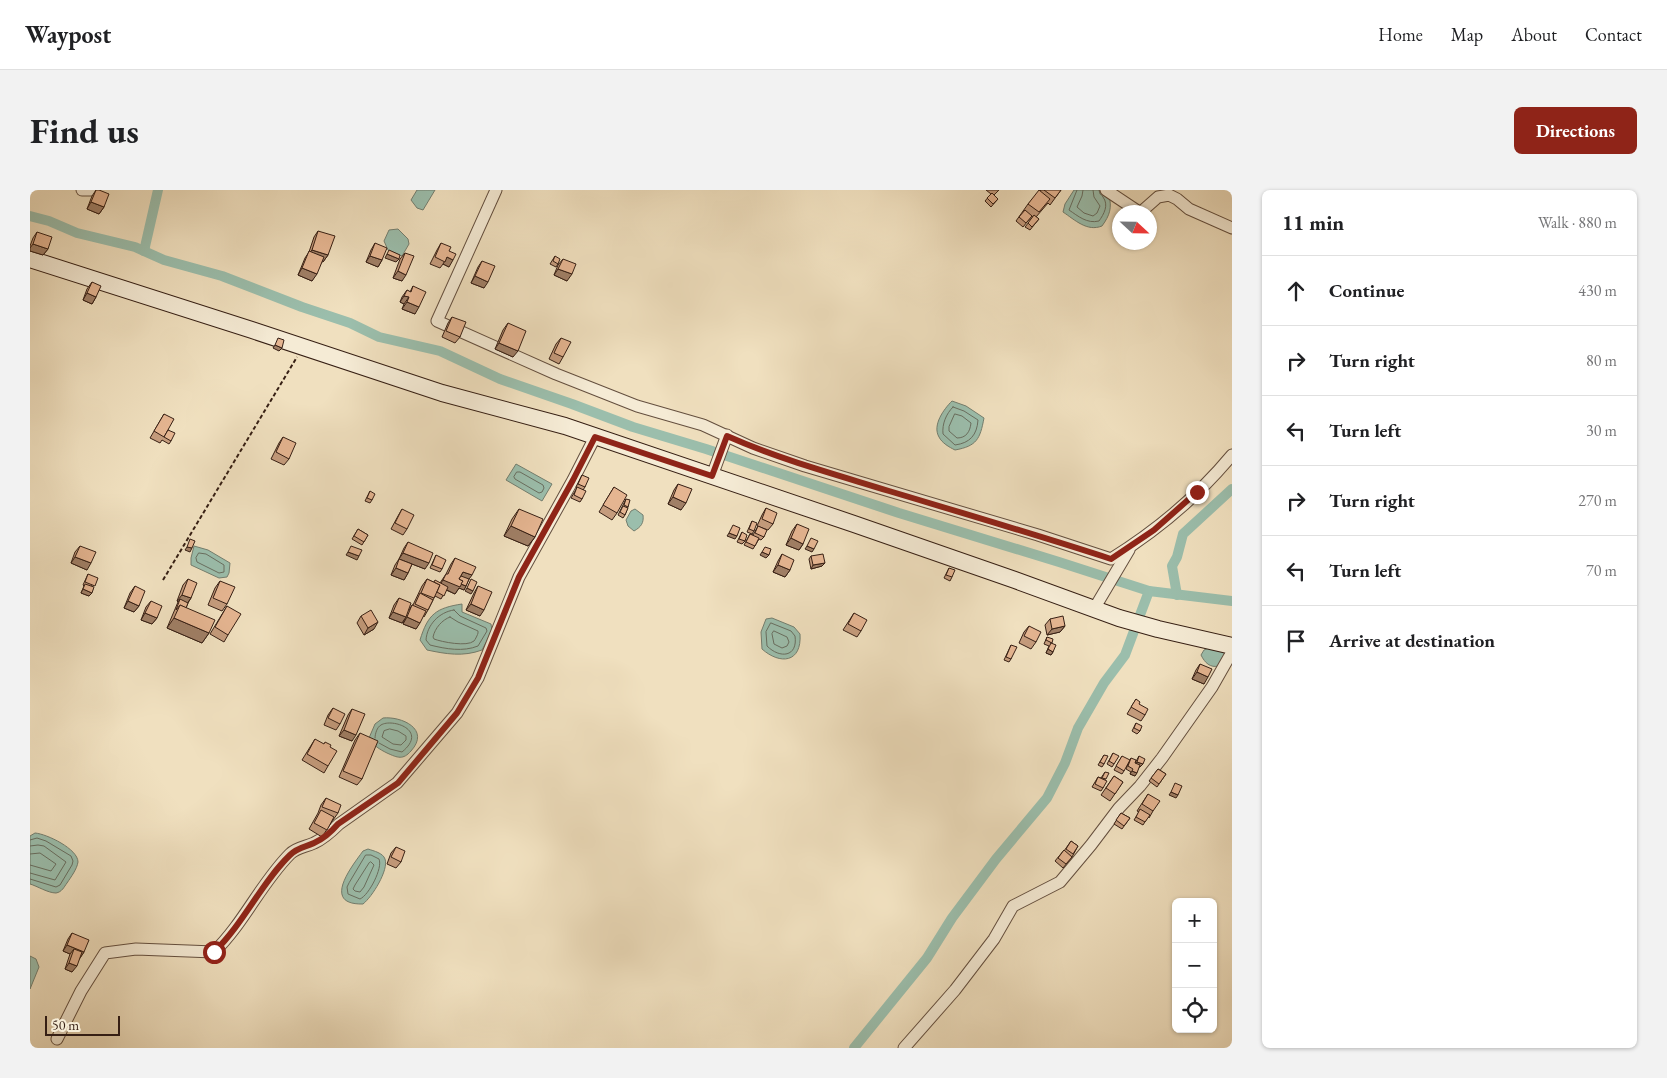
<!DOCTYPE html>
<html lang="en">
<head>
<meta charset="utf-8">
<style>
  body { margin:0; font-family:"EB Garamond",serif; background:#f2f2f2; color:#202124 }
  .controls { position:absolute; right:15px; bottom:15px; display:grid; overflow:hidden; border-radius:8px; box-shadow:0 1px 4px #0004 }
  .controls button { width:45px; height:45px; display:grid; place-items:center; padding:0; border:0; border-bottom:1px solid #e0e0e0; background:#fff; color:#202124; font:25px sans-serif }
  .compass { position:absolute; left:1082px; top:15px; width:45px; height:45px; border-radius:50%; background:#fff; box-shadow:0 1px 4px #0004; rotate:112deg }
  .scale { position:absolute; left:15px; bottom:12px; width:75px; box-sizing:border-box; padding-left:5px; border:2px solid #361f14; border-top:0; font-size:14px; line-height:18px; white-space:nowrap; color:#361f14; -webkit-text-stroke:4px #f5ebd5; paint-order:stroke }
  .stop { position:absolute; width:15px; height:15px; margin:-11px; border:4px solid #8f2418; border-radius:50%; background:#fff }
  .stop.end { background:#8f2418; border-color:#fff; box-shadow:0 1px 5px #0008 }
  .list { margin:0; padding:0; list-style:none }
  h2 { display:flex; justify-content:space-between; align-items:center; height:65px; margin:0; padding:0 20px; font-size:21px }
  h2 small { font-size:16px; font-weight:400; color:#757577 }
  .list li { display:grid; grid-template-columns:32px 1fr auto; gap:15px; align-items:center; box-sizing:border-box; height:70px; padding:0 20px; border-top:1px solid #e0e0e0 }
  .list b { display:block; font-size:19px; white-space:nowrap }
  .list em { font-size:16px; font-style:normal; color:#757577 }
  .icon { flex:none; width:28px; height:28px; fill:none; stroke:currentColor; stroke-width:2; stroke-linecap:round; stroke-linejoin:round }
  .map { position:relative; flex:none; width:1202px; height:858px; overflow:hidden; border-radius:8px }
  header { display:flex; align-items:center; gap:30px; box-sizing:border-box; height:70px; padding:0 25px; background:#fff; border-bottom:1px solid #e0e0e0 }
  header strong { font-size:24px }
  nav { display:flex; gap:28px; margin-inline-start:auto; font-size:18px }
  .intro { display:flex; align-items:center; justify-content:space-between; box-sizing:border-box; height:120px; padding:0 30px }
  h1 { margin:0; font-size:35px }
  .button { padding:12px 22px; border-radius:8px; background:#8f2418; color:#fff; font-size:18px; font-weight:700 }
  main { display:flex; gap:30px; padding:0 30px }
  aside { flex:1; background:#fff; border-radius:8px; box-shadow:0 1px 4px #0004 }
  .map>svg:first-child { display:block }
  .water { fill:#9bbeac; stroke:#737e6f }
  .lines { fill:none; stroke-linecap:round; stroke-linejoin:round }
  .shore { stroke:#686e60; stroke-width:1 }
  .canal { stroke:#9bbeac; stroke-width:10 }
  .street-casing { stroke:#644f3f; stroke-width:13 }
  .secondary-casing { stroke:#361f14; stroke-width:18 }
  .path { stroke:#361f14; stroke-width:2; stroke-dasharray:4 2.5; stroke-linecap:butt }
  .street { stroke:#f5ebd5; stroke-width:11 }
  .secondary { stroke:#f5ebd5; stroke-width:16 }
  .wall { fill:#c59c7d; stroke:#361f14 }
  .shaded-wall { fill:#a07f66; stroke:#361f14 }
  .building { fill:#e5b591; stroke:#361f14 }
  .route { stroke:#8f2418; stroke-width:6 }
</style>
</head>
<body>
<header>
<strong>Waypost</strong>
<nav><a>Home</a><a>Map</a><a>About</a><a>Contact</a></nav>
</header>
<div class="intro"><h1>Find us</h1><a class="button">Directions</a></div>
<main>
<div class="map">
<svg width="1202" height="858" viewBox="0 0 1202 858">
  <rect width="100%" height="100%" fill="#f0e0bf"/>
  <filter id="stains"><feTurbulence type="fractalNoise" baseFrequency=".004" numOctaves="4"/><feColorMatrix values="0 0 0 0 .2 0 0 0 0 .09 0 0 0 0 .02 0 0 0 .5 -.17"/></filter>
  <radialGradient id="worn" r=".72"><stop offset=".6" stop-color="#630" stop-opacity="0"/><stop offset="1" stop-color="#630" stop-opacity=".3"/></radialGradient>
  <g class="water">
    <path d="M387,0H405L393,20L387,18L381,10Z"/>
    <path d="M1044,0H1071L1079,5C1082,18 1080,25 1072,36C1057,42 1045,30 1033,22L1035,14Z"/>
    <path d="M368,39L378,49L379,54L372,66L358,60L354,51L359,40Z"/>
    <path d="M922,211L936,216L954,228C950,249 947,256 925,260C919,257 912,253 909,247C902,235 914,219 922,211Z"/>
    <path d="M486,274L522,294L512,311L476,290Z"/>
    <path d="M605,319L613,325C614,333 611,337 604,341L598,336L596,330L601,321Z"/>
    <path d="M164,356L178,360L200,373L199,383L197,387L189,388L161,375V368Z"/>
    <path d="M432,414V422L461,434L462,441L452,460C433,467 416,464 397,460L390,450C398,424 406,418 432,414Z"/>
    <path d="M742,428L764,437L770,444C772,473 750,475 732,459L731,442L736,429Z"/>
    <path d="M1181,457L1199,460L1189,476C1180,478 1175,473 1171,465L1174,460Z"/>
    <path d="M353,528C371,526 401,539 381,561C373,570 368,568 357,563C349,559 344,556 339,548L345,534Z"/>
    <path d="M5,643C17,644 48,659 48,672C47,679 41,687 37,693C34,697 32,702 26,703C18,703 7,696 0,694V646Z"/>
    <path d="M338,659C344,661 353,663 355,669C359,680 342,707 333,714C291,715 322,676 333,661Z"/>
    <path d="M0,766L6,769L9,777L0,799Z"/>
  </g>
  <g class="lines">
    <g class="shore">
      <path d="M1047,0L1039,20C1048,26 1057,34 1069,31C1074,24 1079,15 1073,7C1069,1 1071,8 1069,0"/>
      <path d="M1053,0L1052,6L1047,17L1054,23L1063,26L1067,23L1070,16L1064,7L1063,0"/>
      <path d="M923,217L934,221L948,230C947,245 940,253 925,255L913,244C912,234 916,224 923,217Z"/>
      <path d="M925,224L932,226L941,233C940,242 936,248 927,248L919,241V237Z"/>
      <path d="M487,282H490L513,295L514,298L512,302L509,303L485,289L484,287Z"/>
      <path d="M169,363L176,364L194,375V382L189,383L167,372L166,368Z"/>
      <path d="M424,420L430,426L456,438L457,441L448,456C433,462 416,459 400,455L396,450C397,435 409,422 424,420Z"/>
      <path d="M420,427L428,432L448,441V443C448,444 445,450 444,451C437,457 412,452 404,449L403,447C405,438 412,430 420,427Z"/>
      <path d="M741,433L761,441L765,446C768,467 750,469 737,456L736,442Z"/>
      <path d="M744,441L757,447L759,452L757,456L752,458L744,454L742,444Z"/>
      <path d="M360,539L368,541L376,546V550L371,555L363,554L352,547L354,541Z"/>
      <path d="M345,548C345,544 347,537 351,535C362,528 399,540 372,562L360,559L349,553"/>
      <path d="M0,650L7,648L16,651L41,666L43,671L42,675L30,695L26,697L0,689"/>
      <path d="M0,656L8,655L14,656L36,672L25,690L0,683"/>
      <path d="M0,664L10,663L26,674L21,681L0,675"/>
      <path d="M336,665H341L349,669C353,678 339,705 330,709L318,704L317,697L319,693Z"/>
      <path d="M341,672L344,675L334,697L330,702L325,701L323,699L325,695L339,673Z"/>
    </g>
    <g class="canal">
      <path d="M0,26L19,31L47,43L105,57L134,70L192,86L272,117L320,133L349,147L410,161L470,189L542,214L603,237L676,259L869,323L1029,372L1119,401L1202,411"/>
      <path d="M114,61L128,0"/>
      <path d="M1147,405L1142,376L1147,367L1153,344L1202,299"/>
      <path d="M824,858L897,768L922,728L966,669L1017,608L1035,573L1048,538L1074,493L1095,465L1119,401"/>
    </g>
    <defs>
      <g id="street">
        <path d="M52,0H61"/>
        <path d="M466,0L407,131L526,184L607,216L673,235L723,258L775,276L1008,345L1081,369C1126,341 1168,306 1202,265"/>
        <path d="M1076,0L1109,22"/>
        <path d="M1111,22L1128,7L1139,5L1147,9L1159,19L1202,38"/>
        <path d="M682,286L697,245"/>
        <path d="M1064,419L1099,360"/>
        <path d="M27,849L51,801L75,763L106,759L184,762C214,733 231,693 260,664C267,657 276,657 284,653C293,649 302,641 309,634L367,593L427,523L448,488L489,387L543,290L565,247"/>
        <path d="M874,858L925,800L964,749L983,716L1030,692L1061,655L1089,618L1110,596L1132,568L1182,497L1202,462"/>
      </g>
      <path id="secondary" d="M0,69L222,140L412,203L535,236L824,334L985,390L1089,428L1128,439L1202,456"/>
    </defs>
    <use href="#street" class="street-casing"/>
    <use href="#secondary" class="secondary-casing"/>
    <path class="path" d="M133,390L267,167"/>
    <use href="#street" class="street"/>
    <use href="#secondary" class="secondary"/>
  </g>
  <g class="wall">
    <path d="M66,0L74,17L69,24L57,19L62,6Z"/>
    <path d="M956,0H969L964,5L968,9L961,17L955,11L961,4Z"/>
    <path d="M1011,0H1031L1020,15L1018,13L1006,27L1009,29L1000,40L995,37L1003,27L1002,26L993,37L986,31L998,14Z"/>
    <path d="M288,41L298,65L293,72L292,71L282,91L268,85L275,68L279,62L284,47Z"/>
    <path d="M7,42L18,59L13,65L0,61V56L3,48Z"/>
    <path d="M345,53L352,70L348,77L336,72L341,60Z"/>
    <path d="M411,53L419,61V77L413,74L410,78L400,74L407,60Z"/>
    <path d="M375,63L372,91L363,88L370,69Z"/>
    <path d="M525,66L528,74L526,77L520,74Z"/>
    <path d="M533,69L537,91L524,85L528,75Z"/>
    <path d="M452,71L454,98L441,93L448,77Z"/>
    <path d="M62,92L66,107L62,114L53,110L57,99Z"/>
    <path d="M383,96L385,124L372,119L374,114L370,112L372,107L377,100L380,102Z"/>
    <path d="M422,127L430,147L425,153L412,147L418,133Z"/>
    <path d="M478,133L483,167L465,159L473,140Z"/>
    <path d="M531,148L533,167L529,174L519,169L526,154Z"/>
    <path d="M134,224L141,251L139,254L132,250L130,253L120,248Z"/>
    <path d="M253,247L259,269L254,275L241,269L249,253Z"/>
    <path d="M552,285L555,297L553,300L552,309L550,312L541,308L547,298L546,297Z"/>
    <path d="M648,294L651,320L638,314L644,300Z"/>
    <path d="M584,297L587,323L582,330L569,322Z"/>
    <path d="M340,301L342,310L340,313L335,311Z"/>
    <path d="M596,309L598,317L595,325L593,328L588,325Z"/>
    <path d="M736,318L743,334L738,340L727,336L732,325Z"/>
    <path d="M372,319L377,339L373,345L361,339L368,326Z"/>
    <path d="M489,319L505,347L498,356L474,346L482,329Z"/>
    <path d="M722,331L724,341L722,344L717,342Z"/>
    <path d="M767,334L773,354L769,360L756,355L762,341Z"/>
    <path d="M728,336L734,347L731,350L729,349L723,359L714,355L720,344L723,345Z"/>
    <path d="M328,339L338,345L332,355L322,349Z"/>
    <path d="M712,342L715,351L712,354L707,352Z"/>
    <path d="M378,352L395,379L382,374L378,383L374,390L361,385L365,375L369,369L374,358Z"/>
    <path d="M50,356L57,380L41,373L45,362Z"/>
    <path d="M752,364L760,380L755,387L743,382L748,371Z"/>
    <path d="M406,365L412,379L410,382L400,378Z"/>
    <path d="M781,366L795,373L792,376L781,379L779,369Z"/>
    <path d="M425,368L439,389L436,396L434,400L429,398L425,404L416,400L411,409L405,406L398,420L394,427L393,426L386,439L373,434L375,428L372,433L359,428L364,415L369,408L379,420L382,415H383L392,396L397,389L403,392L410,393L416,384L421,374Z"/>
    <path d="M919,378L922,387L920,391L914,388Z"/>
    <path d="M58,384L63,399L59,406L51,403L54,396L53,395Z"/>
    <path d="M158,389L161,408L158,413L156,418L179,443L172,453L137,438L148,412L147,411L153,395Z"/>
    <path d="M190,391L197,414L192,421L178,415L185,398Z"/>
    <path d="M105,396L109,416L104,422L94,418L100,403Z"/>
    <path d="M448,396L450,426L436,420L444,403Z"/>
    <path d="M121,411L127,428L122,434L111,430L116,417Z"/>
    <path d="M197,416L198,445L194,452L180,444Z"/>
    <path d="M824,423L831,441L827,447L813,440Z"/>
    <path d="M331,426L344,439L334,445L327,433Z"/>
    <path d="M1020,429L1035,436L1030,442L1017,445L1015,435Z"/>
    <path d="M999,436L1006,452L1001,459L989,453L994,442Z"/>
    <path d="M1017,447L1021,453L1023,462L1021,465L1016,463L1019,456L1014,454Z"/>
    <path d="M981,455V469L979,472L974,470Z"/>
    <path d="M1170,474L1174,494L1162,489L1166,480Z"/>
    <path d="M1106,509L1115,525L1111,531L1097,524Z"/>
    <path d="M303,518L310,534L306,540L294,535L298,525Z"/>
    <path d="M322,519V551L309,546L318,525Z"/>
    <path d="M1106,533L1110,541L1107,544L1102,541Z"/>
    <path d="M330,543L332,589L327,595L309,587L325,550Z"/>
    <path d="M285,549L298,576L294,583L272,570Z"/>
    <path d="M1083,563L1084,574L1082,577L1077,574Z"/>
    <path d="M1074,565V574L1072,577L1068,575Z"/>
    <path d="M1092,566L1094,581L1092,584L1084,580Z"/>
    <path d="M1109,566L1110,577H1109L1105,586L1100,584L1101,582L1096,579L1101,568L1105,573Z"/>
    <path d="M1128,579L1136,584L1127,597L1119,591Z"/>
    <path d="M1075,582V591L1073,598L1071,601L1062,597L1068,587L1071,588Z"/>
    <path d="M1084,586L1093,592L1080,611L1071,605Z"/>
    <path d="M1118,604L1123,621L1119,628L1118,627L1113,635L1104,630L1109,622L1107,621Z"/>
    <path d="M296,608L308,623L303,630L292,647L279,639L288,623L291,615Z"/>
    <path d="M1091,623L1100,628L1092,639L1084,634Z"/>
    <path d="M1041,651L1048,656L1042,667L1033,678L1025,671L1034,660V661Z"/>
    <path d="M366,657L371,672L366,678L357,674L361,663Z"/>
    <path d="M42,743L54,762L50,768L42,782L35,779L40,764L33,761L38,749Z"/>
  </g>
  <g class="shaded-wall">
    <path d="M61,12L74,17L69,24L57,19Z"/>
    <path d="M3,54L18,59L13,65L0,61V58Z"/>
    <path d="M282,60L298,65L293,72L277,66Z"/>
    <path d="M357,64L369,69L366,72L355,68Z"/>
    <path d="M340,66L352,70L348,77L336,72Z"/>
    <path d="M417,67L423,70L419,77L413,74Z"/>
    <path d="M272,78L287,84L282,91L268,85Z"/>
    <path d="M528,79L542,84L537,91L524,85Z"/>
    <path d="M368,81L376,85L372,91L363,88Z"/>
    <path d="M445,86L458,92L454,98L441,93Z"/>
    <path d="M57,103L66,107L62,114L53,110Z"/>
    <path d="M374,106L379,107L374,114L370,112Z"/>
    <path d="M377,112L389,117L385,124L372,119Z"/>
    <path d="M469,153L488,161L483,167L465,159Z"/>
    <path d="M245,155L252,158L249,161L243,158Z"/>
    <path d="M643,307L656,313L651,320L638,314Z"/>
    <path d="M481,336L505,347L498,356L474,346Z"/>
    <path d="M699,343L707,346L705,349L697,346Z"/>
    <path d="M761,348L773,354L769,360L756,355Z"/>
    <path d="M777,356L784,359L782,362L775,359Z"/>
    <path d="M157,357L162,358L160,362L155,360Z"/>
    <path d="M318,362L329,366L327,370L316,365Z"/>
    <path d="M732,362L739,365L736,368L730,365Z"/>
    <path d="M373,363L399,373L395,379L369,369Z"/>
    <path d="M45,367L61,373L57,380L41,373Z"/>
    <path d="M795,373L792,376L781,379L783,375Z"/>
    <path d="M748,375L760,380L755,387L743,382Z"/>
    <path d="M366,378L378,383L374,390L361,385Z"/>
    <path d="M433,382L442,385L437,392L429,389Z"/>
    <path d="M413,390L428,393L436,396L434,400L429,398L425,404L409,396Z"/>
    <path d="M437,398L443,401L441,404L435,401Z"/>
    <path d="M53,399L62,403L59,406L51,403Z"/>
    <path d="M152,405L161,408L156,415L150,409L148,412L147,411Z"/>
    <path d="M98,411L109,416L104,422L94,418Z"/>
    <path d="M441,414L454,420L450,426L436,420Z"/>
    <path d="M363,422L376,427L372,433L359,428Z"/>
    <path d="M115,423L127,428L122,434L111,430Z"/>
    <path d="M377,427L390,433L386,439L373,434Z"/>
    <path d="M144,428L179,443L172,453L137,438Z"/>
    <path d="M348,432L344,439L334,445L338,438Z"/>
    <path d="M1035,436L1030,442L1017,445L1022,439Z"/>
    <path d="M1018,459L1023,462L1021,465L1016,463Z"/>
    <path d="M1167,482L1178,487L1174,494L1162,489Z"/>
    <path d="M314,540L326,545L322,551L309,546Z"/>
    <path d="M1107,572L1113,574L1110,577L1105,575Z"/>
    <path d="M1102,581L1107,583L1105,586L1100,584Z"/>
    <path d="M1141,602L1148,605L1146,608L1139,605Z"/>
    <path d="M37,755L54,762L50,768L44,759L40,764L33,761Z"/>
    <path d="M39,773L47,776L42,782L35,779Z"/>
  </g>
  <g class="building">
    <path d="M66,0H69L79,4L74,17L61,12Z"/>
    <path d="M1009,0L1020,9L1009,22L998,14Z"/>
    <path d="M1014,0H1031L1025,8Z"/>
    <path d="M962,3L968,9L963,14L957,8Z"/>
    <path d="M995,20L1002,26L996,33L989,27Z"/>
    <path d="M1004,25L1009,29L1002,37L998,33Z"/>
    <path d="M288,41L305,46L298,65L282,60Z"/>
    <path d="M7,42L22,47L18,59L3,54Z"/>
    <path d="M345,53L357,58L352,70L340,66Z"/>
    <path d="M411,53L421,57L419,61L426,64L423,70L417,67L415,72L405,67Z"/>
    <path d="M359,60L370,65L369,69L357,64Z"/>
    <path d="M279,61L294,67L287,84L272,78Z"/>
    <path d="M375,63L384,66L376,85L368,81Z"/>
    <path d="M525,66L530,69L528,74L523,71Z"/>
    <path d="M533,69L546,74L542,84L528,79Z"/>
    <path d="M452,71L465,76L458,92L445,86Z"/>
    <path d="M62,92L71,96L66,107L57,103Z"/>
    <path d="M383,96L396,102L389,117L377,112L379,107L374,106L377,100L381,102Z"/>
    <path d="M422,127L436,132L430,147L416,141Z"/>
    <path d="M478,133L496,141L488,161L469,153Z"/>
    <path d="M248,148L254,150L252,158L245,155Z"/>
    <path d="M531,148L541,152L533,167L524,163Z"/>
    <path d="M134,224L144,229L134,247L124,241Z"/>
    <path d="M138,240L145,243L141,251L134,247Z"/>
    <path d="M253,247L266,253L259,269L246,262Z"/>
    <path d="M552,285L559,288L555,297L548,294Z"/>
    <path d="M648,294L662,299L656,313L643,307Z"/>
    <path d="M547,297L556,301L552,309L544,305Z"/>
    <path d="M584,297L597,305L587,323L573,315Z"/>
    <path d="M340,301L345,304L342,310L337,308Z"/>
    <path d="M596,309L600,310L598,317L594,315Z"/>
    <path d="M593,316L598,318L595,325L590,322Z"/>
    <path d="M736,318L747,323L743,334L732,329Z"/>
    <path d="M372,319L384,325L377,339L365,333Z"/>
    <path d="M489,319L513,329L505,347L481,336Z"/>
    <path d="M722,331L727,333L724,341L719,339Z"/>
    <path d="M767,334L779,339L773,354L761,348Z"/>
    <path d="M703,335L710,338L707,346L699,343Z"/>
    <path d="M728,336L737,340L734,347L725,343Z"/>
    <path d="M328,339L338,345L334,352L324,346Z"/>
    <path d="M712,342L717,345L715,351L709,349Z"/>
    <path d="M720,344L729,348L725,356L716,352Z"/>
    <path d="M781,348L788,351L784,359L777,356Z"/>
    <path d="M160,349L165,351L162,358L157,357Z"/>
    <path d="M378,352L403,363L399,373L373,363Z"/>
    <path d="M50,356L66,362L61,373L45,367Z"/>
    <path d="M321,356L332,360L329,366L318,362Z"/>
    <path d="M735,357L741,359L739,365L732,362Z"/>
    <path d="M752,364L764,370L760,380L748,375Z"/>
    <path d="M793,364L795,373L783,375L781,366Z"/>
    <path d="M406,365L416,370L412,379L402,375Z"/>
    <path d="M425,368L446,377L442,385L433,382L429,389L433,391L430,397L413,390L416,384H418Z"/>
    <path d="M369,369L382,374L378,383L366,378Z"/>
    <path d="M919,378L925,380L922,387L916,385Z"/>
    <path d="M58,384L68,388L65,396L55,392Z"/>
    <path d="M431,386L439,389L436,396L431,394L433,391L429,389Z"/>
    <path d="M158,389L167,393L161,408L152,405Z"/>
    <path d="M397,389L410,395L404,408L391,403Z"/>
    <path d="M441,389L447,392L443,401L437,398Z"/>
    <path d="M405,390L418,397L414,406L407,402L410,395L404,392Z"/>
    <path d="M190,391L205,397L197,414L183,408Z"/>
    <path d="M55,394L64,397L62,403L53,399Z"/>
    <path d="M105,396L115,401L109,416L98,411Z"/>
    <path d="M448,396L462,402L454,420L441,414Z"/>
    <path d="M390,403L403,410L398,420L385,414Z"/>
    <path d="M369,408L381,413L376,427L363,422Z"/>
    <path d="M150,409L158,413L156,418L150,415L146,420Z"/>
    <path d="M121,411L132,416L127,428L115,423Z"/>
    <path d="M150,415L185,430L179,443L144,428Z"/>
    <path d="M382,415L396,421L390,433L377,427Z"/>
    <path d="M197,416L211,424L198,445L185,437Z"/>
    <path d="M341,420L348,432L338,438L331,426Z"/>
    <path d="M824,423L837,430L831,441L818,434Z"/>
    <path d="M1033,426L1035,436L1022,439L1020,429Z"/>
    <path d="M999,436L1011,442L1006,452L994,446Z"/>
    <path d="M1017,447L1023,449L1022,453L1016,450Z"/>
    <path d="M1021,453L1026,455L1023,462L1018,459Z"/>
    <path d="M981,455L987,457L981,469L976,467Z"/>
    <path d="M1170,474L1182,479L1178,487L1167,482Z"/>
    <path d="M1106,509L1110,512L1109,514L1118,519L1115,525L1101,517Z"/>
    <path d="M303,518L315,524L310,534L298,528Z"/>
    <path d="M322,519L335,524L326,545L314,540Z"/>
    <path d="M1106,533L1112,536L1110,541L1104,538Z"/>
    <path d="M330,543L348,551L332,589L313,581Z"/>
    <path d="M285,549L294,554L295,552L301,555L300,557L307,561L298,576L277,564Z"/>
    <path d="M1083,563L1089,566L1084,574L1079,571Z"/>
    <path d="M1074,565L1078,566L1074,574L1070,572Z"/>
    <path d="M1092,566L1100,570L1094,581L1086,576Z"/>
    <path d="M1109,566L1115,569L1113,574L1107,572Z"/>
    <path d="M1101,568L1106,570L1105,573L1110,575L1107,583L1102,581L1103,579L1098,576Z"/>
    <path d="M1128,579L1136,584L1129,594L1121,588Z"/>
    <path d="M1075,582L1079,583L1076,589L1072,588Z"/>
    <path d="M1084,586L1093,592L1085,604L1076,598Z"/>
    <path d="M1068,587L1077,591L1073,598L1065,594Z"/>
    <path d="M1145,593L1152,596L1148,605L1141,602Z"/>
    <path d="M1118,604L1130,611L1123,621L1112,614Z"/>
    <path d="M296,608L311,615L308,623L292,617Z"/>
    <path d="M1110,619L1120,625L1115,632L1106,627Z"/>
    <path d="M291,620L304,627L297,640L284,633Z"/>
    <path d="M1091,623L1100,628L1094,636L1086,630Z"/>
    <path d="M1041,651L1048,656L1043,664L1036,659Z"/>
    <path d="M366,657L375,661L371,672L361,667Z"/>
    <path d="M1034,660L1042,667L1036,674L1028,668Z"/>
    <path d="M42,743L59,750L54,762L37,755Z"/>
    <path d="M44,759L52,762L47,776L39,773Z"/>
  </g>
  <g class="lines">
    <path class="route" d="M184,762C214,733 231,693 260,665C268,657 276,657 284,653C293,649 302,641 308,634L368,593L427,523L448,488L489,387L543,290L565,247L682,286L697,246C749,269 804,284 859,301C933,323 1007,345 1081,369L1124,340L1167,302"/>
  </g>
  <rect width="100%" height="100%" filter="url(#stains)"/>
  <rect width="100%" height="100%" fill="url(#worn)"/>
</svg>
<div class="controls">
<button>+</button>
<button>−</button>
<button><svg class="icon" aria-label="locate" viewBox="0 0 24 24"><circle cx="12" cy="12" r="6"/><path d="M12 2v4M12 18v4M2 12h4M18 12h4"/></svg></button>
</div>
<svg class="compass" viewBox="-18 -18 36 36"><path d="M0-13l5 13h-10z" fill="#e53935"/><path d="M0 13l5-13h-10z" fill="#757577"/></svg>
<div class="scale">50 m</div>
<div class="stop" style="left:184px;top:762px"></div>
<div class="stop end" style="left:1167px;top:302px"></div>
</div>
<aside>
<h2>11 min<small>Walk · 880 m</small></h2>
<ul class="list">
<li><svg class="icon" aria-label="ahead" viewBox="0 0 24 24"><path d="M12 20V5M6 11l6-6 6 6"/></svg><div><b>Continue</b></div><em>430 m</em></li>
<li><svg class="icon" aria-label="right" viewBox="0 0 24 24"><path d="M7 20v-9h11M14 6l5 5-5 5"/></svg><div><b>Turn right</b></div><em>80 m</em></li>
<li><svg class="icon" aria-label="left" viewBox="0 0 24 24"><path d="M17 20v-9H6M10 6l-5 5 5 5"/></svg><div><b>Turn left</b></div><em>30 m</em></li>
<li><svg class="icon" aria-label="right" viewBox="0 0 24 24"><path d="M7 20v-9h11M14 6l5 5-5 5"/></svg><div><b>Turn right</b></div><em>270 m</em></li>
<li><svg class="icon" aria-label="left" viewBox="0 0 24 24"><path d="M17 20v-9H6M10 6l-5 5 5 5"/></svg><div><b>Turn left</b></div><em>70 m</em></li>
<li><svg class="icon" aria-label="arrive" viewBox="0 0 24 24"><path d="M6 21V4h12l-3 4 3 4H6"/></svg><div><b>Arrive at destination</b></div></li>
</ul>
</aside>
</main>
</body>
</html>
